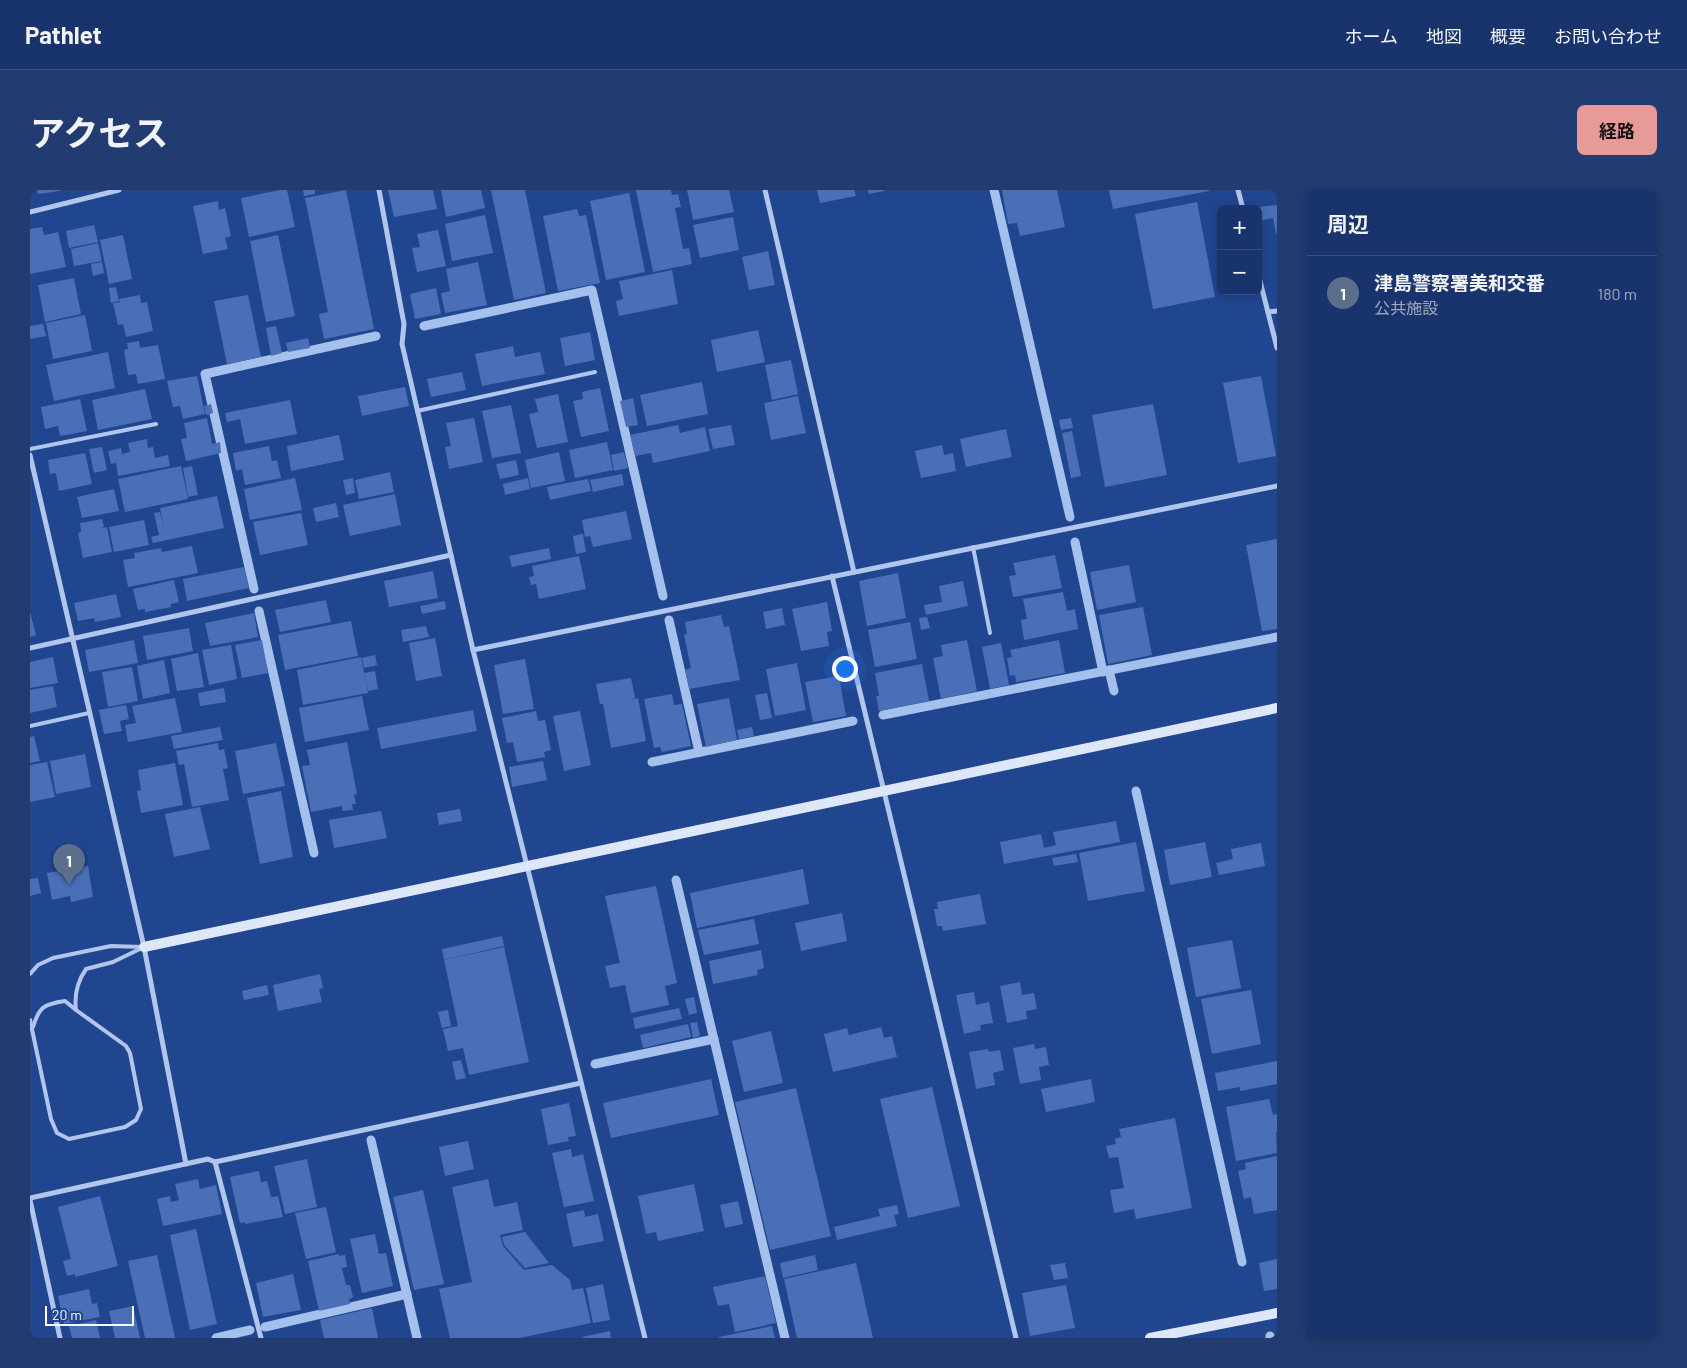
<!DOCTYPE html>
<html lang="ja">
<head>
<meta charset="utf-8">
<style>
  body { margin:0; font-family:Barlow,"Noto Sans JP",sans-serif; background:#223c72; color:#f1f3f6 }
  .controls { position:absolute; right:15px; top:15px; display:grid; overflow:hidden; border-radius:8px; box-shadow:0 2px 12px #0003 }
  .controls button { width:45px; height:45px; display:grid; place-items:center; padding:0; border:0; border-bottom:1px solid #374f7f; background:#19346c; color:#f1f3f6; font:25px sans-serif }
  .scale { position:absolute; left:15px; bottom:12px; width:89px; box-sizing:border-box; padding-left:5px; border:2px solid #fff; border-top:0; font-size:14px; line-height:18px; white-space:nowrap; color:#fff; -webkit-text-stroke:4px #214690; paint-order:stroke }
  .you { position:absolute; left:814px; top:478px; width:18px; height:18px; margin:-12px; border:4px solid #fff; border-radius:50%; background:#1a73e8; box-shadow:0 0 0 8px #1a73e833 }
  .badge { display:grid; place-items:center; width:32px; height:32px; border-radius:50%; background:#e69b98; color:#fff; font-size:16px; font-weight:700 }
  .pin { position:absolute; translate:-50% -41px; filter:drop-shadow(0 1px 2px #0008) }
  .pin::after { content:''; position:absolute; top:26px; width:18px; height:15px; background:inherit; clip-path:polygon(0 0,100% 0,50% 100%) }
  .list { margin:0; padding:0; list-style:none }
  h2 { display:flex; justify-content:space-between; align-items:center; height:65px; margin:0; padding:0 20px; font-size:21px }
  h2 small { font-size:16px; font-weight:400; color:#9faac2 }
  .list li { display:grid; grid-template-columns:32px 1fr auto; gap:15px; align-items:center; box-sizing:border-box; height:75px; padding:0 20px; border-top:1px solid #374f7f }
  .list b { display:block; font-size:19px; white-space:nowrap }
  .list p { margin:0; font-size:16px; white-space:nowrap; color:#9faac2 }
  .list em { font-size:16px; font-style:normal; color:#9faac2 }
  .map { position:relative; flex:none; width:1247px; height:1148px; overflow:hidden; border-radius:8px }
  header { display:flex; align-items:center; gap:30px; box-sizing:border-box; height:70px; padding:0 25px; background:#19346c; border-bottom:1px solid #374f7f }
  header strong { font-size:24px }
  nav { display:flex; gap:28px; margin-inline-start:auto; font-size:18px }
  .intro { display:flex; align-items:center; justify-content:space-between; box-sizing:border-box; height:120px; padding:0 30px }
  h1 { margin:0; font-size:35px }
  .button { padding:12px 22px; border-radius:8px; background:#e69b98; color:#111; font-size:18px; font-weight:700 }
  main { display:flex; gap:30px; padding:0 30px }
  aside { flex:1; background:#19346c; border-radius:8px; box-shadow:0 2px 12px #0003 }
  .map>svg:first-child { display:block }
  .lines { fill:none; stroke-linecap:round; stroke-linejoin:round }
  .stream { stroke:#a6c0ee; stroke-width:9 }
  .building { fill:#4a6fb7 }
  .lane { stroke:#b2c6ed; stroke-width:4 }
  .street { stroke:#b2c6ed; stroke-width:5 }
  .secondary { stroke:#dee7fa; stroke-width:10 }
  .rail { stroke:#fff; stroke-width:4; stroke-dasharray:9 4; stroke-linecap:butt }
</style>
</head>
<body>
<header>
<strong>Pathlet</strong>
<nav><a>ホーム</a><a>地図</a><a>概要</a><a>お問い合わせ</a></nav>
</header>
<div class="intro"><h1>アクセス</h1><a class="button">経路</a></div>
<main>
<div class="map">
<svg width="1247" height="1148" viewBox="0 0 1247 1148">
  <rect width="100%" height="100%" fill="#214690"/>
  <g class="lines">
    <g class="stream">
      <path d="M964,0L1040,327"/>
      <path d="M394,136L562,100L633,406"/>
      <path d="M1045,352L1073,482"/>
      <path d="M224,399L175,184L346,146"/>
      <path d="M229,421L284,663"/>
      <path d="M639,430L669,562"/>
      <path d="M1079,480L1084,501"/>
      <path d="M853,525L1247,447"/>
      <path d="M622,572L823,531"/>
      <path d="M1106,601L1212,1072"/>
      <path d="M646,690L755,1148"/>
      <path d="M565,874L684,849"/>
      <path d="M341,950L387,1148"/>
      <path d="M235,1137L377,1104"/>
      <path d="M1240,1146V1148"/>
      <path d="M186,1148L220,1140"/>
    </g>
  </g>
  <g class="building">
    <path d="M7,0H30V1L8,4Z"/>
    <path d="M250,0H257L265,37L219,47L211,8Z"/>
    <path d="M273,0H285V4L274,6Z"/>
    <path d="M316,0L344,139L294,149L289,124L298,122L275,8Z"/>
    <path d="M358,0H403L407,19L364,27Z"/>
    <path d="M411,0H451L455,18L416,27Z"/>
    <path d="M461,0H495L516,103L484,110Z"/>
    <path d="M606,0H641L642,5L648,4L651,17L645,18L653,59L659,58L662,74L623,82Z"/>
    <path d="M657,0H699L704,22L663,30Z"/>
    <path d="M787,0H824L826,6L790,13Z"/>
    <path d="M838,0H854V1L839,4Z"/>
    <path d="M972,0H1027L1035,37L990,46L987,33L978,34Z"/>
    <path d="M1079,0H1179V1L1083,19Z"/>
    <path d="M599,3L615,82L576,90L560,11Z"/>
    <path d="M188,11L189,20L195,18L201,46L195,48L198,59L173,64L163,16Z"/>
    <path d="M1167,12L1185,107L1123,119L1105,24Z"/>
    <path d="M1247,15V43H1246L1243,28L1229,31L1228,17Z"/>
    <path d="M547,19L549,26L556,25L570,93L528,101L513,26Z"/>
    <path d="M455,25L463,63L422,71L415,34Z"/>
    <path d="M703,27L709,60L670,68L663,35Z"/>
    <path d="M64,35L68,52L39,58L36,41Z"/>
    <path d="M12,37L14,45L28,42L36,77L0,84V39Z"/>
    <path d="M408,40L416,76L387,82L382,58L390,57L387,44Z"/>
    <path d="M93,45L102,89L79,94L70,50Z"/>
    <path d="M248,45L265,126L236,132L220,51Z"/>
    <path d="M68,53L72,71L44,76L41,59Z"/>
    <path d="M738,61L745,95L719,100L712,67Z"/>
    <path d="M72,72L74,83L63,86L61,74Z"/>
    <path d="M448,72L457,115L415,123L411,103L420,101L416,79Z"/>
    <path d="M642,80L648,114L589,126L586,111L593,109L589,91Z"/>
    <path d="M44,88L51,124L15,132L8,95Z"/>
    <path d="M86,97L89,111L81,113L79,98Z"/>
    <path d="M406,98L411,124L385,129L380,104Z"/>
    <path d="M110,105L111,113L117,112L123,141L96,147L93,134L88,135L83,113L90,112L89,109Z"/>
    <path d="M218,105L231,167L197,174L184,111Z"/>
    <path d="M55,125L62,161L23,169L16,133Z"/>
    <path d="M13,134L16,146L0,149V136Z"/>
    <path d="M246,136L252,163L241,166L236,138Z"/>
    <path d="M728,140L735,172L687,182L681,150Z"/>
    <path d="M560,142L565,170L535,176L530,148Z"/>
    <path d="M278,148L280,158L258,162L256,153Z"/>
    <path d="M109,151L110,158L128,155L135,189L108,194L106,184L98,185L94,160L98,159L97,153Z"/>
    <path d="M483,156L485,167L510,162L515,184L452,196L445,164Z"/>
    <path d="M78,162L85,198L24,211L16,175Z"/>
    <path d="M761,170L768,204L742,210L735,175Z"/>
    <path d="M432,182L436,200L401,207L397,189Z"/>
    <path d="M167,186L175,224L153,229L150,216L143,217L137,191Z"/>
    <path d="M1231,186L1246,266L1208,273L1193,193Z"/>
    <path d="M672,192L678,224L617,236L610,205Z"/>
    <path d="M375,197L379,216L332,226L328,206Z"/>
    <path d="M570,198L579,241L551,247L543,211L553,209L552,202Z"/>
    <path d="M115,199L122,229L68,240L62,210Z"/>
    <path d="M528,204L538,252L507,258L499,224L508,222L505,209Z"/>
    <path d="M768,206L776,243L741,250L734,213Z"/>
    <path d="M603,208L608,235L596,237L590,211Z"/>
    <path d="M50,209L57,241L30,246L28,236L15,239L11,217Z"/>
    <path d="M260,210L267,244L215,254L210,229L197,232L195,223Z"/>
    <path d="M181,214L183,223L176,225L174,216Z"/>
    <path d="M1123,214L1137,285L1075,297L1062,225Z"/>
    <path d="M481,215L491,263L462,268L452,221Z"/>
    <path d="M177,228L182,254L190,252L191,263L156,271L151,249L157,248L154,233Z"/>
    <path d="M444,228L453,272L419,279L415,257L421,256L416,233Z"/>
    <path d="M1041,228L1043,238L1031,240L1029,230Z"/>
    <path d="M648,235L650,243L675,237L680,261L623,273L621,263L605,266L600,245Z"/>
    <path d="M701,235L705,255L683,259L678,239Z"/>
    <path d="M976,239L982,267L936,277L930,249Z"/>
    <path d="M1042,241L1051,286L1041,288L1032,243Z"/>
    <path d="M309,245L314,270L261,281L257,256Z"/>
    <path d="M117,249L118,258L123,257L125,268L138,265L140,276L88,286L86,273L81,274L78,261L91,258L92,264L100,262L98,253Z"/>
    <path d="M577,252L583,280L545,288L539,260Z"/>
    <path d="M912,255L914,265L923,263L926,281L891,288L885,261Z"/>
    <path d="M239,256L242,271L247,270L251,288L215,295L212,279L206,281L203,263Z"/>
    <path d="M72,257L77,280L64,283L59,259Z"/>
    <path d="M529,262L535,291L501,298L495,270Z"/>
    <path d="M594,262L598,278L584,281L581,265Z"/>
    <path d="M55,263L62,294L29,301L26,283L20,284L18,270Z"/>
    <path d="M486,270L489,285L470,289L466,274Z"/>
    <path d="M151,276L158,309L95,322L88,289Z"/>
    <path d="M162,276L168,305L158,307L153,278Z"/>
    <path d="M360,282L364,302L329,309L325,290Z"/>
    <path d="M592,284L594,295L563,302L560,290Z"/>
    <path d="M265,288L272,320L220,330L214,299Z"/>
    <path d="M323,288L325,303L316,305L313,290Z"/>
    <path d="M498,288L500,299L475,305L473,294Z"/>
    <path d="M558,289L561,301L520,310L517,297Z"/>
    <path d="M84,299L89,321L52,328L47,307Z"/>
    <path d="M365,304L371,335L320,346L313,315Z"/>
    <path d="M187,306L194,338L123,353L121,347L129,345L124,323L130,322L134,338L130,318Z"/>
    <path d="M306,313L309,327L286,332L283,318Z"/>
    <path d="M596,321L602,349L563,357L560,346L555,347L552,330Z"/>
    <path d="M271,323L278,355L230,365L223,332Z"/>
    <path d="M72,329L74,337L67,339L77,337L82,362L53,368L48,343L51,342L50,333Z"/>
    <path d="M114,330L119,355L84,362L79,337Z"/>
    <path d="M553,344L556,362L546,364L543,346Z"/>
    <path d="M1247,349V439L1232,441L1216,355Z"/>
    <path d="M162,356L168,383L98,397L93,370L105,368L104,363L131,358L132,362Z"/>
    <path d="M519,358L521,369L482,377L479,366Z"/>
    <path d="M1025,365L1032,398L983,407L979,386L986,385L983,373Z"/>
    <path d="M549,366L556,399L509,409L506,394L501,395L499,387L504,386L502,376Z"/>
    <path d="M1099,375L1106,412L1067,420L1060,382Z"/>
    <path d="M214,377L219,398L157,411L153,389Z"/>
    <path d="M403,381L408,408L359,417L354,391Z"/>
    <path d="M868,383L876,428L837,436L829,391Z"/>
    <path d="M144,390L149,412L141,414V417L115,422V419L108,420L103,399Z"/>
    <path d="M933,391L938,416L896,425L894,415L912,412L909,396Z"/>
    <path d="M1033,402L1037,421L1045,419L1048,439L994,450L991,430L997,429L993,409Z"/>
    <path d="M86,404L91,427L65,432L64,428L48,431L44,413Z"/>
    <path d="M296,410L301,432L250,442L245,420Z"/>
    <path d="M415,411L416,419L392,424L390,416Z"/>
    <path d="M797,412L802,441L797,442L799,456L771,461L762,419Z"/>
    <path d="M1113,417L1122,465L1078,474L1069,425Z"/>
    <path d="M752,418L755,435L736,439L733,422Z"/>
    <path d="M0,422L6,445L0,447Z"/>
    <path d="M224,423L228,447L180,456L175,433Z"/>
    <path d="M691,425L694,437L699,436L710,490L659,499L655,480L661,478L654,445L657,444L655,432Z"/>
    <path d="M897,427L900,438L891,440L889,428Z"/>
    <path d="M321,431L328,466L255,480L248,445Z"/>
    <path d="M880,432L887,469L845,477L838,440Z"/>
    <path d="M396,436L399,447L373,452L371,440Z"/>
    <path d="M159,438L163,461L117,470L113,446Z"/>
    <path d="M405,448L412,486L386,491L379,453Z"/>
    <path d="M104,450L108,473L59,482L55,460Z"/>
    <path d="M232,450L238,483L212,488L205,455Z"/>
    <path d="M937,450L947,501L911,509L903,468L913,466L911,455Z"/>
    <path d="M1029,450L1035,483L986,492L985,485L980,486L977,468L982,467L980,460Z"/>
    <path d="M971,453L979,495L960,499L952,457Z"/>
    <path d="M201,455L207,489L179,495L172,460Z"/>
    <path d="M168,463L174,497L147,501L141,469Z"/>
    <path d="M345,465L347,475L334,478L332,468Z"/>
    <path d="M23,467L28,493L0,498V472Z"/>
    <path d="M331,467L338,503L273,515L267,480Z"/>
    <path d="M495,469L504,519L473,524L464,475Z"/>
    <path d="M134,470L140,503L113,509L107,476Z"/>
    <path d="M767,473L776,520L745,526L736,479Z"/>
    <path d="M892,474L899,511L849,521L846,506H849L845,483Z"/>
    <path d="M102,477L108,511L78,517L72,482Z"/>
    <path d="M345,481L348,499L338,501L334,483Z"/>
    <path d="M809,486L816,526L783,532L775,492Z"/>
    <path d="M601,488L605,508L599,510L608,508L616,551L581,558L573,514H570L566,494Z"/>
    <path d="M23,496L27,517L0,523V500Z"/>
    <path d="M194,498L196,512L170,516L168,503Z"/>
    <path d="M737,503L742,528L730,530L725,505Z"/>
    <path d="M642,504L644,515L652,514L661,556L632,562L630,557L624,558L614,509Z"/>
    <path d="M332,506L339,540L275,552L269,518Z"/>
    <path d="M145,508L152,542L98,552L95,535L106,533L102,516Z"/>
    <path d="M699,508L707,550L676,557L667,514Z"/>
    <path d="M96,515L99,529L90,531L92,541L74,544L69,520Z"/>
    <path d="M443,520L447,541L351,559L347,538Z"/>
    <path d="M506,521L508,531L515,530L521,560L514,562L515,567L487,572L483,552L477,553L472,528Z"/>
    <path d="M550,521L561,575L534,581L523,526Z"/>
    <path d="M190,537L193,550L144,559L141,546Z"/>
    <path d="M722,537L724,546L709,549L707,540Z"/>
    <path d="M4,546L10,571L0,573V547Z"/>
    <path d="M317,552L327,604L324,605L326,614H322L323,620L312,621V616L281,622L272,576L280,575L277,560Z"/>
    <path d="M188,553L189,560L194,559L198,578L193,579L199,610L162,617L154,574L149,575L146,561Z"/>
    <path d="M246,553L255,596L213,604L205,561Z"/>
    <path d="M55,564L61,597L26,604L20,571Z"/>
    <path d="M513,571L517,590L482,597L479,577Z"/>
    <path d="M17,572L25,607L0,612V575Z"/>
    <path d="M145,573L153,615L111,623L107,601L111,600L108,580Z"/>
    <path d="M251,601L263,667L230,674L217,608Z"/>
    <path d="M170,617L180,659L144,667L135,624Z"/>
    <path d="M430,619L432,631L409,635L407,623Z"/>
    <path d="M351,621L357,648L304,658L299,630Z"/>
    <path d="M1086,631L1090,652L974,674L970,652L1011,644L1014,658L1026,655L1023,642Z"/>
    <path d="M1106,652L1115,701L1058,711L1049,663Z"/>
    <path d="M1175,652L1182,687L1140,695L1134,660Z"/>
    <path d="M1231,653L1235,676L1189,685L1186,673L1203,669L1201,659Z"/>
    <path d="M1046,664L1048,672L1024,676L1022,668Z"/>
    <path d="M58,676L63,707L41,712L40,706L22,710L17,683Z"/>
    <path d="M773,679L779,714L667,738L660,703Z"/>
    <path d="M8,688L11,703L0,706V689Z"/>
    <path d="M626,696L647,793L635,796L639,815L601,823L595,795L580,798L575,776L590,773L575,706Z"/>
    <path d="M950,704L956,734L913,741L912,736H907L904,719H908L907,712Z"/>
    <path d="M812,723L817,751L771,761L765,733Z"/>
    <path d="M724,729L729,754L674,765L668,740Z"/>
    <path d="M472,746L474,756L414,770L412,759Z"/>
    <path d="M1202,750L1211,798L1166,807L1157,758Z"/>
    <path d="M474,757L499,872L439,885L433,858L418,861L413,839L428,836L414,770Z"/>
    <path d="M731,760L734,778L727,780L728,785L683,794L679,771Z"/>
    <path d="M290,784L293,798L289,799L292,812L248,821L243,795Z"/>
    <path d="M990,792L992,805L1004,803L1007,819L996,821L997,829L977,833L970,796Z"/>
    <path d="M237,795L239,805L214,810L212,801Z"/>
    <path d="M1221,800L1231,854L1182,864L1171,809Z"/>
    <path d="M944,802L946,815L959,812L963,833L950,835L951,840L934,844L926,805Z"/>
    <path d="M664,807L667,823L659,825L655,809Z"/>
    <path d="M649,818L652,829L605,839L603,828Z"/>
    <path d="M418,820L421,836L412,838L408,822Z"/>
    <path d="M667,832L670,846L663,848L660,833Z"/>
    <path d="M658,834L661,847L613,858L610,845Z"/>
    <path d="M851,837L854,848L862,846L867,867L803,882L794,844L817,838L819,845Z"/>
    <path d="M741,841L753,893L714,902L702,851Z"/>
    <path d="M1004,854L1005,859L1016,857L1019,875L1009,877L1011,890L990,894L983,858Z"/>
    <path d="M958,859L959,862L970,860L974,880L963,883L965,895L946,899L939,862Z"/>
    <path d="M431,870L436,888L426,890L422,872Z"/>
    <path d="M1247,871V894L1210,901V897L1188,901L1185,883Z"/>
    <path d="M681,889L689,925L581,948L573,913Z"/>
    <path d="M1061,889L1065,912L1016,922L1011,899Z"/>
    <path d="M902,897L930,1016L878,1028L850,909Z"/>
    <path d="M766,898L801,1046L740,1060L705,912Z"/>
    <path d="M1239,909L1243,925L1247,924V942H1246L1247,963L1206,971L1196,917Z"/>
    <path d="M539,913L546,946L538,947L539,951L518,955L511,919Z"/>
    <path d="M1145,928L1162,1018L1106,1029L1104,1019L1084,1023L1080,1000L1094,998L1088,967L1079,968L1076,956L1086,954L1085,949L1091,947L1089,939Z"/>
    <path d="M438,951L444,979L415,986L409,957Z"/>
    <path d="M541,959L542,967L553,964L564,1011L534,1017L522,963Z"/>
    <path d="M1247,966V1020L1224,1024L1221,1007L1214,1009L1208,981L1216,979L1215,973Z"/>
    <path d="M277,969L287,1017L255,1024L244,976Z"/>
    <path d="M229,981L231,992L237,991L241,1007L248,1006L253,1027L215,1034V1032L210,1033L200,987Z"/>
    <path d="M168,989L170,999L186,995L192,1024L133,1036L127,1009L140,1006L141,1012L149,1010L145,994Z"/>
    <path d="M458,989L464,1017L487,1012L493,1040L470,1045L473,1056L494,1080L522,1075L540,1090L542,1100L553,1098L561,1133L490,1148H420L409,1099L442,1092L422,997Z"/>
    <path d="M664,994L674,1041L628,1051L626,1042L616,1044L608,1006Z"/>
    <path d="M393,1000L414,1094L384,1100L363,1007Z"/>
    <path d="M70,1006L88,1076L45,1087V1084L37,1086L33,1071L41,1069L28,1017Z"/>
    <path d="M708,1011L713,1034L695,1038L690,1015Z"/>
    <path d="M867,1015L869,1024L864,1025L867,1036L807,1050L804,1037L850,1026L848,1019Z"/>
    <path d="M296,1017L306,1062L276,1069L265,1023Z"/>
    <path d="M554,1020L555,1027L568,1024L574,1051L543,1057L536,1024Z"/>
    <path d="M166,1039L187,1134L160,1140L140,1045Z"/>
    <path d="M495,1042L519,1073L495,1078L474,1055L472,1047Z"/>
    <path d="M345,1044L349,1064L356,1063L363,1096L332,1103L320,1049Z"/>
    <path d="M309,1064V1066L315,1065L317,1077L312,1078L316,1095H320L323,1107L319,1109L320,1114L289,1121L278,1071Z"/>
    <path d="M127,1065L145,1148H115L98,1071Z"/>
    <path d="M785,1065L788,1080L753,1088L750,1073Z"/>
    <path d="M1247,1069V1099L1234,1101L1229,1073Z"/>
    <path d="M826,1073L843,1148H767L754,1089Z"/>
    <path d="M1035,1073L1038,1088L1024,1090L1020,1075Z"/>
    <path d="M263,1084L271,1120L233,1127L226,1093Z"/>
    <path d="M735,1086L746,1133L705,1142L699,1114L688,1116L683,1097Z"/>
    <path d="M573,1094L580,1130L563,1133L556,1098Z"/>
    <path d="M1036,1095L1045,1138L1000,1146L992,1103Z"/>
    <path d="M59,1099L62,1114L67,1113L70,1127L34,1134L28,1106Z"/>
    <path d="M103,1116L110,1148H85L79,1121Z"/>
    <path d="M342,1118L348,1148H294L290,1130Z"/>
    <path d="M66,1130L70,1148H42L39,1136Z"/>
    <path d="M742,1136L745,1148H689V1147Z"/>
    <path d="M580,1141L581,1148H553L552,1147Z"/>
  </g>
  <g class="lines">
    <g class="lane">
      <path d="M387,221L565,182"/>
      <path d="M0,259L126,234"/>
      <path d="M943,357L960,443"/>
      <path d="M0,536L59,523"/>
      <path d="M0,784L8,775L23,768L81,756L113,757"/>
      <path d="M0,830L21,929L27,943L39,949L95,937L106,930L111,919L100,863L96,856L46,820C44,804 47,792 56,779L83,772L114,757"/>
      <path d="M3,837C9,817 14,814 35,811L46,820"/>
    </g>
    <g class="street">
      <path d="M349,0L374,134L372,154L443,460L615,1148"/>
      <path d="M735,0L824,382"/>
      <path d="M1208,0L1213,19"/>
      <path d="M0,22L89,0"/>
      <path d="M1228,83L1247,158"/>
      <path d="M1238,122L1247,121"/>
      <path d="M0,265L114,757L156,974"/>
      <path d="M802,386L986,1148"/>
      <path d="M0,458L421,365"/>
      <path d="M443,460L1247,296"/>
      <path d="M185,972L231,1148"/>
      <path d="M0,1008L178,969L185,972L551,893"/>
      <path d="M0,1010L30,1148"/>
    </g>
    <g class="secondary">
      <path d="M114,757L1247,518"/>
      <path d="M1120,1148L1247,1123"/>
    </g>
    <path class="rail" d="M0,1147V1148"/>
  </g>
</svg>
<div class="controls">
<button>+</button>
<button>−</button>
</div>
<div class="scale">20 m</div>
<div class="you"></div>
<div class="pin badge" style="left:39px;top:695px;background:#5c6f8a">1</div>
</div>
<aside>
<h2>周辺<small></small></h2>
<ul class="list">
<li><span class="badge" style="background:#5c6f8a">1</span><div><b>津島警察署美和交番</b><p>公共施設</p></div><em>180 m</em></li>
</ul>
</aside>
</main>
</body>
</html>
